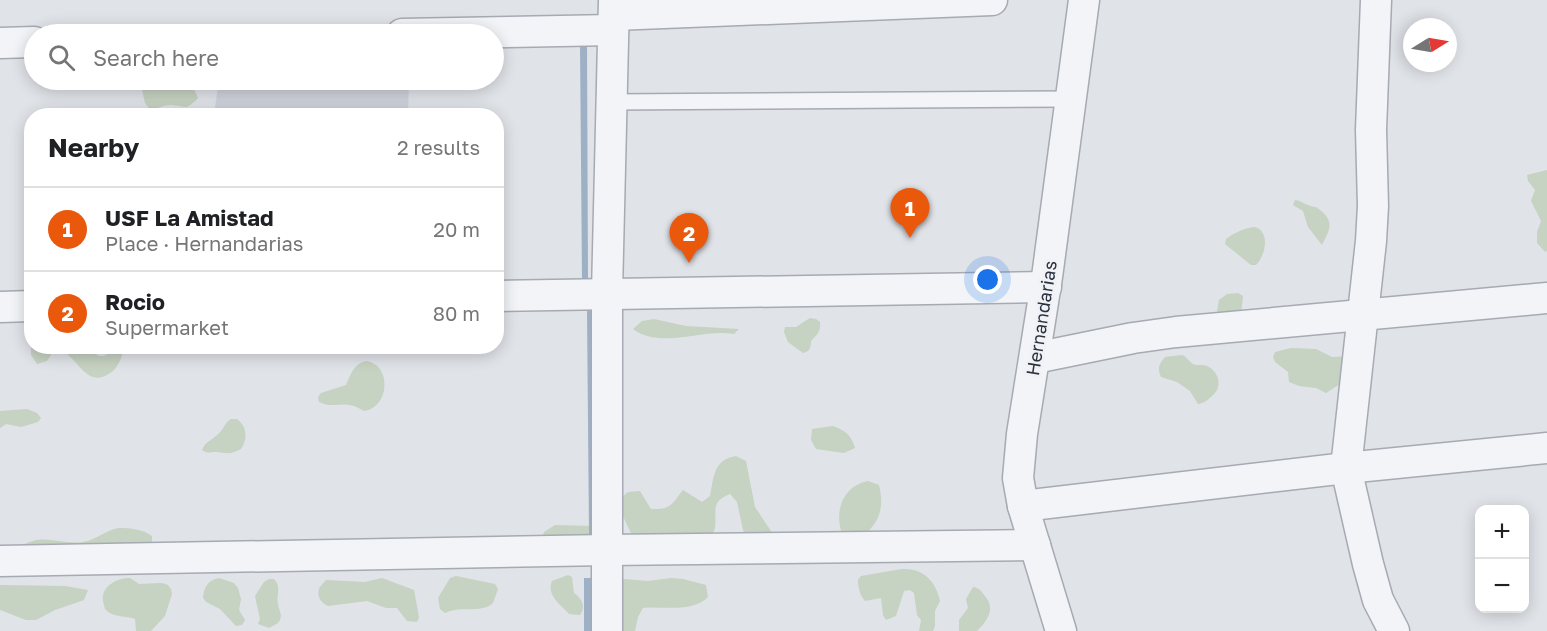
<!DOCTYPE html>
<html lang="en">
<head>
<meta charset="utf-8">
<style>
  body { margin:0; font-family:"Golos Text",sans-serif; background:#f2f2f2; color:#202124 }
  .controls { position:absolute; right:18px; bottom:18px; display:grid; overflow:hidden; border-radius:12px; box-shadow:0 3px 15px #0003 }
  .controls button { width:54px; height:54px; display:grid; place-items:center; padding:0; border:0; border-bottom:2px solid #e0e0e0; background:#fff; color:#202124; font:30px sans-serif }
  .compass { position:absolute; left:1403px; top:18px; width:54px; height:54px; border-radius:50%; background:#fff; box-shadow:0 3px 15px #0003; rotate:79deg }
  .you { position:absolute; left:988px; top:280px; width:21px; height:21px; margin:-15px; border:4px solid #fff; border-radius:50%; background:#1a73e8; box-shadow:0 0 0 9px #1a73e833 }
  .badge { display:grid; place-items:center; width:39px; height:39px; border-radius:50%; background:#ea580c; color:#fff; font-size:20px; font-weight:700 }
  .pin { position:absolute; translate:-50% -50px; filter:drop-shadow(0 2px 3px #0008) }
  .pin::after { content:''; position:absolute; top:32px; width:21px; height:18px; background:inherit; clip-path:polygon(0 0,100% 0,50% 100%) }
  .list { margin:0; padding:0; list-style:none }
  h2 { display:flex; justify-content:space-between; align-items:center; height:78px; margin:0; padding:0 24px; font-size:26px }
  h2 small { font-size:20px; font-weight:400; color:#757577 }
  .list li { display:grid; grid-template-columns:39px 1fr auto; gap:18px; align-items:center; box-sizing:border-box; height:84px; padding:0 24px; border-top:2px solid #e0e0e0 }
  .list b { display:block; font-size:22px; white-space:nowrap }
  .list p { margin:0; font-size:20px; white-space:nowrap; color:#757577 }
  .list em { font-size:20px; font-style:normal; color:#757577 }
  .icon { flex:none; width:33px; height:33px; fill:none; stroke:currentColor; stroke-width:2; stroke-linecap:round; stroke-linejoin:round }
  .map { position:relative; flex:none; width:1547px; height:631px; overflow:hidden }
  .search { position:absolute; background:#fff; box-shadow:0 3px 15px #0003; left:24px; top:24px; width:480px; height:66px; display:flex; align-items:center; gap:15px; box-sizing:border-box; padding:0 21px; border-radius:33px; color:#757577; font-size:22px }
  .panel { position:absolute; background:#fff; box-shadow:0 3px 15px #0003; left:24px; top:108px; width:480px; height:246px; border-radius:24px }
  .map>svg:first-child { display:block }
  .built { fill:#ced2da }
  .green { fill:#c6d2c2 }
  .water { fill:#9db0c6 }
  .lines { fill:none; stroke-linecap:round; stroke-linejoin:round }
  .lane-casing { stroke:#a6aab2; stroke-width:18 }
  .street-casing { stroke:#a6aab2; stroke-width:33 }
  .lane { stroke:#f3f4f7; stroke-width:15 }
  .street { stroke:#f3f4f7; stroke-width:30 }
  .labels { text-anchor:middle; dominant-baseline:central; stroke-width:6; stroke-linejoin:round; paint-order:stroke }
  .street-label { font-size:18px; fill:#2a313f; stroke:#f0f2f6 }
</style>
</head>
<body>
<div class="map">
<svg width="1547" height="631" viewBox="0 0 1547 631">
  <rect width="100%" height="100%" fill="#e0e3e8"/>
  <path class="built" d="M219,80H409L408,115H214Z"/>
  <g class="green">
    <path d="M140,81L190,80L198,98C186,111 186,106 171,105C164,105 157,108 151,111L145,103Z"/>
    <path d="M1547,170V251L1545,252L1537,243V232L1541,221L1531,201L1535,190L1528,181L1527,175Z"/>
    <path d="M1295,200C1303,201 1308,207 1316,207C1335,220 1331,228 1322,245L1308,227L1303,211L1293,205Z"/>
    <path d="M1255,227C1271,232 1265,256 1256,265H1251L1225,244L1226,239C1236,232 1244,228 1255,227Z"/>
    <path d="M1238,293L1243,296L1241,314L1225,320L1217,311L1219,300L1227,294Z"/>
    <path d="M810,318L816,319L820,322C821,331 817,335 811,341C811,348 810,351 803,353L788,342L784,332L785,327H796Z"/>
    <path d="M654,319L686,326L739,329L734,334C702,328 661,350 633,329L642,321Z"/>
    <path d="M31,343L32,346L83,347L99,356H104L109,353L112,347H124C122,357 118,370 107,375C82,388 77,349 54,350L47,361L37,364L31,355Z"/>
    <path d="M1291,348L1316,349L1332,357L1354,356L1340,384L1326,393L1316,388L1299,386L1289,382L1288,372L1275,362L1273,357L1275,352Z"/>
    <path d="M1182,355C1187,357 1188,361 1193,364C1197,366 1203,364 1207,366C1218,371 1223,385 1214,394C1209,399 1205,403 1198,404L1190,391L1177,382L1161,377C1157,368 1159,364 1165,357Z"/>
    <path d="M366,361C392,364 390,408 364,411C344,398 336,410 319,402L318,397L321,393L346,385C351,375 353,364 366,361Z"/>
    <path d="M27,409L37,413L41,418L38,422L21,427L6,424L0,428V411Z"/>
    <path d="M231,419H237C247,426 248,439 241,449C229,455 227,453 216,452C209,452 208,454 202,450C205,441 215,439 221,431C225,426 225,423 231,419Z"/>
    <path d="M833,426C846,431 851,435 855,448L844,453L816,449L811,440L812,429Z"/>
    <path d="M736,456L746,461L755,507L773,534H744L737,502L730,494C710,502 717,510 715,527C714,534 709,540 706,545L638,548L620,510V499L628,492L640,491L651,509C671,510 672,504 683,490L702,502L710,496C714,477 713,460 736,456Z"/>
    <path d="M868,481L879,485C884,505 881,521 864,535L842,534C834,510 843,486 868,481Z"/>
    <path d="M555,525L592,526L596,530V539L542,538L544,532Z"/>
    <path d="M119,528C130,528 143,529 152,536V547L21,550L23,545C44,533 60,545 83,542C96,540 106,530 119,528Z"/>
    <path d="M902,569C923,568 936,581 940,601L935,611V626L933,631H919L921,620L917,615L914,593L910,590L904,591L896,616L886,620L883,615L881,598L865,601C860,595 858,588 858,580L861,576Z"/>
    <path d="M568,575L572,577L574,593C581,598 587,606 580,615L569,614C561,605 546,595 552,581Z"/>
    <path d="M456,576L495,584L498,589L493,603C482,614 461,605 445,613L440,609L438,598L450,578Z"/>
    <path d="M130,578L139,584L162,583L168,585L171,589L172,594L165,616L151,631H136L135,619C127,616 112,617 106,610C104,608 104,604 103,601C101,586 117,578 130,578Z"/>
    <path d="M219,578L234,583L238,588L241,599L239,610L245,620L242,625L236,626L220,609L206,602L203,598C204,587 208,580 219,578Z"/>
    <path d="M382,578L414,590L419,617L417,622L407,621L397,608H386L367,601L328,606C320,602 317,597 319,588L326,580L365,582Z"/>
    <path d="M671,578L683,579L706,585L708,597C692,613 663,606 643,608L638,617L635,631H617L614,580L624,579L648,581Z"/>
    <path d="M269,579H274C282,588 276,593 278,604C279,612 284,615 278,623L269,628L258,624L260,619L255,596L264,582Z"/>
    <path d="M0,585L65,586L88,590L84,600L55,610L36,620H26L0,610Z"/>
    <path d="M973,587C980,588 981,591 985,596C996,609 987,621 977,631H959V620L968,608L966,599Z"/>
  </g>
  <g class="water">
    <path d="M587,43L588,279H582L580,44Z"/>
    <path d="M587,311H591L592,534H589Z"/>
    <path d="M584,578H591L592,631H584Z"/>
  </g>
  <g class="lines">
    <defs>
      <path id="lane" d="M612,102L1072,99"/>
      <g id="street">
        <path d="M1376,0L1371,130L1373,206L1371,241L1346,468L1368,564L1378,600L1394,631"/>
        <path d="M614,15L992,0"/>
        <path d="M402,34L613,30"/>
        <path d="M0,43L34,42"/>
        <path d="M496,296L1046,287"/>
        <path d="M0,307L32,306"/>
        <path d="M1035,358L1133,338L1176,332L1547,298"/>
        <path d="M1023,506L1346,468L1547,448"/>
        <path d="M0,561L607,550L1035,545"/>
        <path d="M607,631V293L614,0"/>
        <path d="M1061,631L1023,506L1018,478L1022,434L1047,277L1084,0"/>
      </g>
    </defs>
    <use href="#lane" class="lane-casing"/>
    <use href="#street" class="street-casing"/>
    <use href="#lane" class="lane"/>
    <use href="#street" class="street"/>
  </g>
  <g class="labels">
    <g class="street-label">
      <text transform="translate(1041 318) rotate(-81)">Hernandarias</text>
    </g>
  </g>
</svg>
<div class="controls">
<button>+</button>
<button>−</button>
</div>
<svg class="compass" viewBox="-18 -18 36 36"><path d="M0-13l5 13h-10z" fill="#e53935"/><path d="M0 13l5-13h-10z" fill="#757577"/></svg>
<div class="you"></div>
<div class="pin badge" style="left:910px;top:238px">1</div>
<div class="pin badge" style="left:689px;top:263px">2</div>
<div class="search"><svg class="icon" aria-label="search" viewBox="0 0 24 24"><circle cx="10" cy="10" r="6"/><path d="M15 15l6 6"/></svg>Search here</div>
<section class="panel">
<h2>Nearby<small>2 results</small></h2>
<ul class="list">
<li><span class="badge">1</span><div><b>USF La Amistad</b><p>Place · Hernandarias</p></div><em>20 m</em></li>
<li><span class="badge">2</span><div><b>Rocio</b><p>Supermarket</p></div><em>80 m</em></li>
</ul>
</section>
</div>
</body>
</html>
